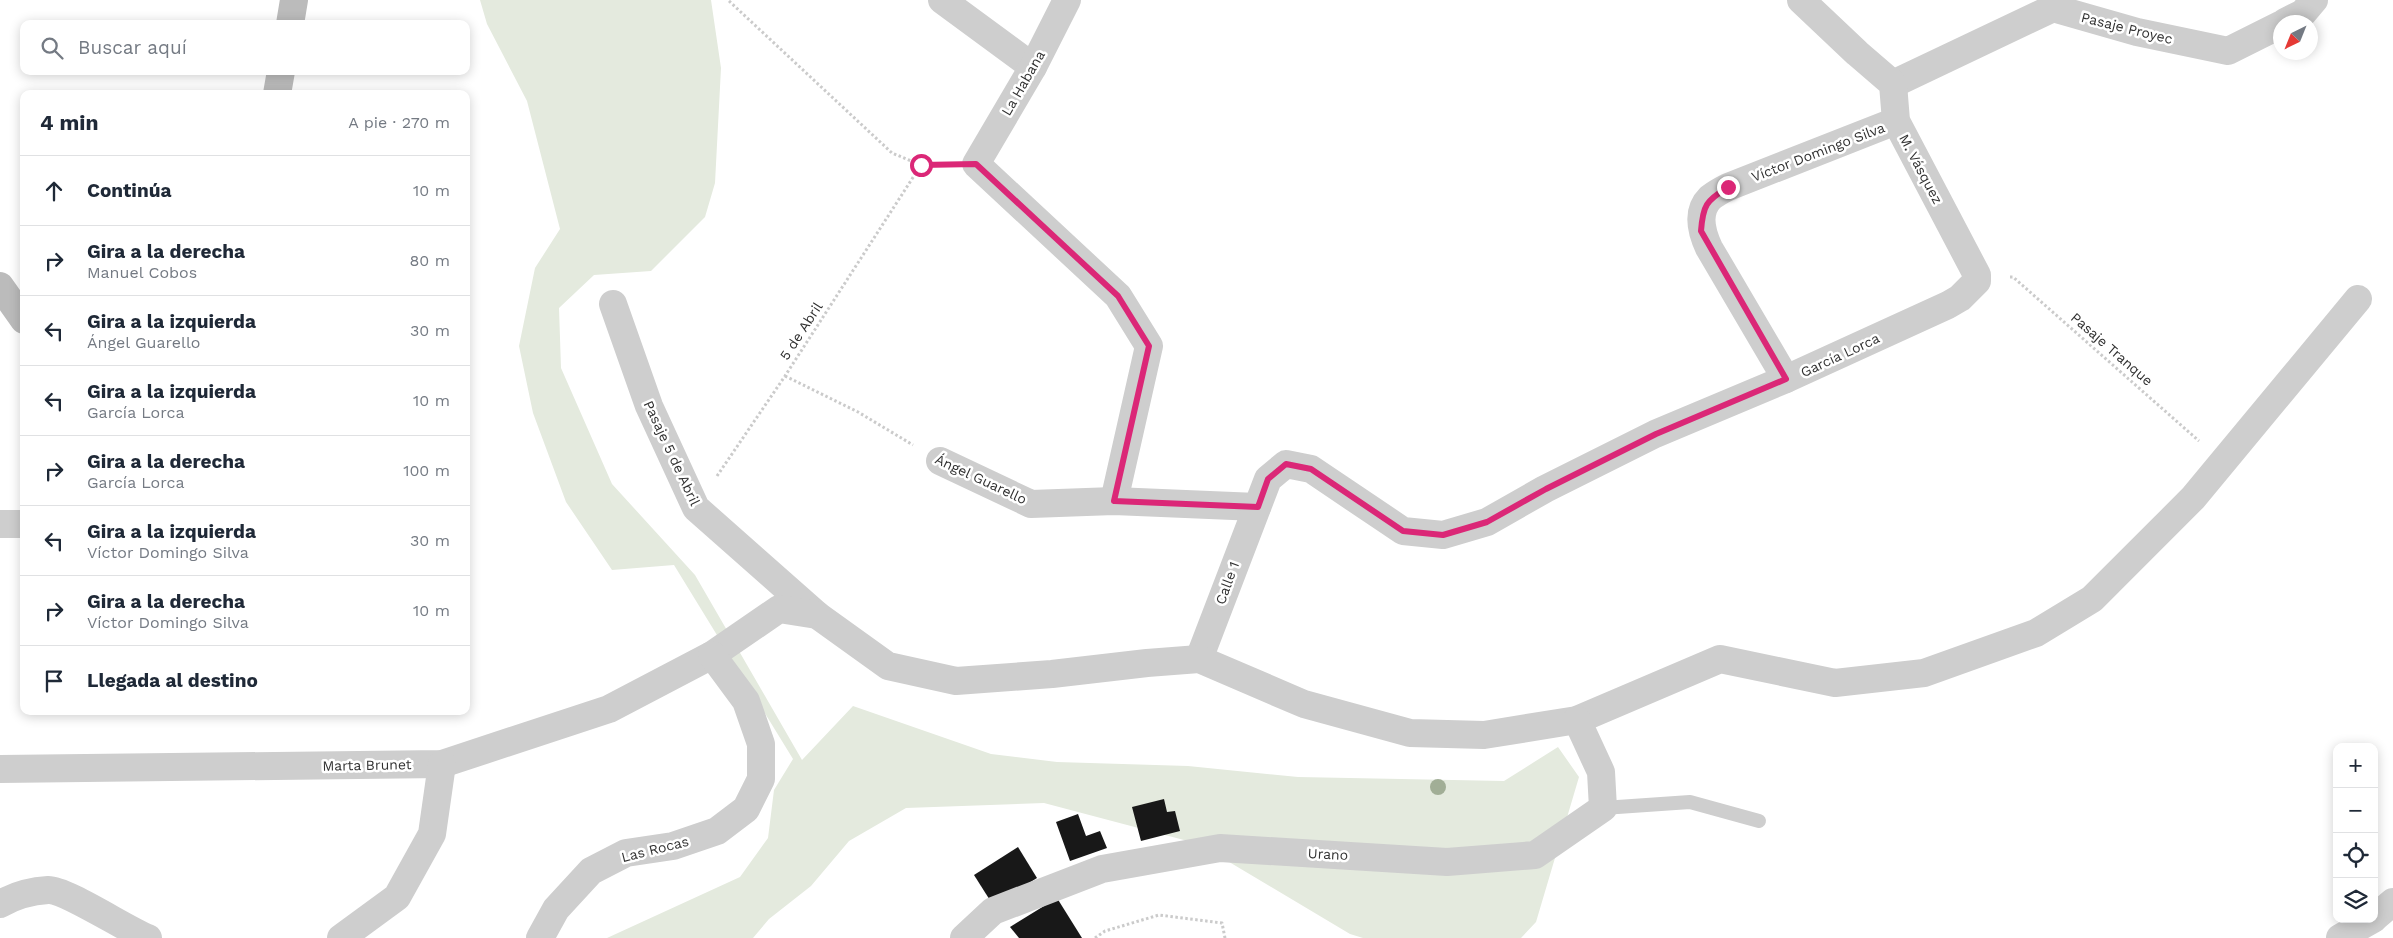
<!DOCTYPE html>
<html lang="es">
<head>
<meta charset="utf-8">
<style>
  body { margin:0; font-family:"Work Sans",sans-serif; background:#f2f2f3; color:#1f2937 }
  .controls { position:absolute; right:15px; bottom:15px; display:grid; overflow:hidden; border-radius:10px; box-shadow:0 2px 12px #0003 }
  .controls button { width:45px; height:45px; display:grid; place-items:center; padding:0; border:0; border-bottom:1px solid #e0e1e3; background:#fff; color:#1f2937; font:25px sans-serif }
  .compass { position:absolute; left:2273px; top:15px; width:45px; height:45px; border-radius:50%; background:#fff; box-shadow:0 2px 12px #0003; rotate:223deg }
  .stop { position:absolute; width:15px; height:15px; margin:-11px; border:4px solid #db2777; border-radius:50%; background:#fff }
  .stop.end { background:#db2777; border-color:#fff; box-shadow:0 1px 5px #0008 }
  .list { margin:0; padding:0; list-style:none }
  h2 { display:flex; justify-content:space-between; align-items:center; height:65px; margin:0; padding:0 20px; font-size:21px }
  h2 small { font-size:16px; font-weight:400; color:#747a83 }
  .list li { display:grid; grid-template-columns:32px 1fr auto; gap:15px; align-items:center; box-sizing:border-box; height:70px; padding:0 20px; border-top:1px solid #e0e1e3 }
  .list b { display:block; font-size:19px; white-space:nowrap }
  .list p { margin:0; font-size:16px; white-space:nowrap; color:#747a83 }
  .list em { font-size:16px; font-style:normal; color:#747a83 }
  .icon { flex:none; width:28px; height:28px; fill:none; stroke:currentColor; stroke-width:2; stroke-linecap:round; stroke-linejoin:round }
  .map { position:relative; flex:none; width:2393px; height:938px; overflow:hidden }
  .search { position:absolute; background:#fff; box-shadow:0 2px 12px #0003; left:20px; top:20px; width:450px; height:55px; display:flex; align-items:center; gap:12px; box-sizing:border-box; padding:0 18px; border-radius:10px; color:#747a83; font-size:19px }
  .panel { position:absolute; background:#fff; box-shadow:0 2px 12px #0003; left:20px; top:90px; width:450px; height:625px; border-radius:10px }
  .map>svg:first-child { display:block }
  .green { fill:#e4eade }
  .building { fill:#181818 }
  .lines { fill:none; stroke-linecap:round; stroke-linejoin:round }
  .path { stroke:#cbcbcb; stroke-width:3; stroke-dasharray:2.5 2.5; stroke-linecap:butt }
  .lane { stroke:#cecece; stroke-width:14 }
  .street { stroke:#cecece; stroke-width:28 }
  .secondary { stroke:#bbb; stroke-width:28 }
  .tree { fill:#a1ae96 }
  .route { stroke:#db2777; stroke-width:6 }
  .labels { text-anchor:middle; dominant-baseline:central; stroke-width:5; stroke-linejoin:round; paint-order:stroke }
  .street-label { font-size:14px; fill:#313131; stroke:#fff }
</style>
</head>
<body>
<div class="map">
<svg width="2393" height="938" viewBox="0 0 2393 938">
  <rect width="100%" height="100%" fill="#fff"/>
  <path class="green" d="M480,0H711L721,68L715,183L705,217L651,271L594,275L559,308L561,368L612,484L695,575L802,760L853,706L991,754L1057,762L1188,766L1298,777L1504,781L1558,747L1579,777L1536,922L1521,938H1363L1350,934L1199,844L1044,803L906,808L849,841L811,886L769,919L753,938H607L740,877L768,838L774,790L793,759L674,565L612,570L566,502L533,413L519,346L535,268L560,229L527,101L487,24Z"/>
  <g class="building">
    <path d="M1164,799L1167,812L1175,811L1180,831L1141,841L1132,807Z"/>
    <path d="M1078,814L1086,836L1100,831L1107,848L1070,861L1056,822Z"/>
    <path d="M1018,847L1037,878L993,905L974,875Z"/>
    <path d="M1057,898L1082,938H1019L1010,927Z"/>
  </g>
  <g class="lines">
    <g class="path">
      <path d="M729,1L892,153L921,165H944"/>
      <path d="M2010,277H2013L2199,441"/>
      <path d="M785,376L858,412L913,445"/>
      <path d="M717,476L785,376L921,165"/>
      <path d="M1095,938L1105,931L1159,915L1222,923L1225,938"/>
    </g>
    <path class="lane" d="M1603,808L1690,802L1759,821"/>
    <g class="street">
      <path d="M942,0L1033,67"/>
      <path d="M1067,0L1033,67L976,164L1118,296L1149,346L1114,501"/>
      <path d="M2285,22L2303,13L2314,0"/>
      <path d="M1893,84L2053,8L2137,32L2228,51L2280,25"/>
      <path d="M613,304L649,406L696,508L817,615"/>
      <path d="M1786,379L1709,248C1702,233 1696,212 1710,198C1715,194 1722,190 1728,187L1896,121"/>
      <path d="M940,461L1031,504L1114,501L1257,507"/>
      <path d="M0,524H24"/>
      <path d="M1199,659L1268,479L1286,464L1311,469L1403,531L1443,535L1487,522L1545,489L1655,434L1786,379L1948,305L1960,298L1977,281V275L1896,121L1893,84L1857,53L1801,0"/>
      <path d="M0,769L442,764L609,709L712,655L779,609L817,615L888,666L956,681L1052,674L1147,663L1199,659L1304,704L1410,733L1484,735L1577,720L1720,659L1835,683L1924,673L2036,633L2092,599L2193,498L2358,299"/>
      <path d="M0,904C14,896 31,891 48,890C65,889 127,930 148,938"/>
      <path d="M2374,918L2393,902"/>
      <path d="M341,938L397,897L432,834L442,764"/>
      <path d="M540,938L556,909L591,871L626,853L673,846L717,831L746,809L761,779V744L746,701L712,655"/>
      <path d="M964,938L993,911L1102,869L1220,848L1447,862L1535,855L1603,808L1601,772L1577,720"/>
      <path d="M2340,938L2373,919"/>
    </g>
    <g class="secondary">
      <path d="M290,24L294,0"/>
      <path d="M277,94L281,71"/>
      <path d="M0,286L24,320"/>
    </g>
  </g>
  <circle class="tree" cx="1438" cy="787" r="8"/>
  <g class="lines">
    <path class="route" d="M921,165L976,164L1118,296L1149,346L1114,501L1258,507L1268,479L1286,464L1311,469L1403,531L1443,535L1487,522L1546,489L1656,434L1786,379L1701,231C1703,205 1706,201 1728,187"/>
  </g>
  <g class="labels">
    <g class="street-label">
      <text transform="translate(2127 28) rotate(14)">Pasaje Proyec</text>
      <text transform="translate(1023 83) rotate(-60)">La Habana</text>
      <text transform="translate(1818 152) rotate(-21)">Víctor Domingo Silva</text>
      <text transform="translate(1921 169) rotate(62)">M. Vásquez</text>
      <text transform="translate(801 331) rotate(-57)">5 de Abril</text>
      <text transform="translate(2112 349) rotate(41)">Pasaje Tranque</text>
      <text transform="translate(1840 355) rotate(-25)">García Lorca</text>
      <text transform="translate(672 453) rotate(65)">Pasaje 5 de Abril</text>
      <text transform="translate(981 479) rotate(25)">Ángel Guarello</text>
      <text transform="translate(1227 583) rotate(-70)">Calle 1</text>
      <text transform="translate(367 765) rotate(-1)">Marta Brunet</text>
      <text transform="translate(655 849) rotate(-14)">Las Rocas</text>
      <text transform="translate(1328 854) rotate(3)">Urano</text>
    </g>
  </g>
</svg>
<div class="controls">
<button>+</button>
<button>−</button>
<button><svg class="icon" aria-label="locate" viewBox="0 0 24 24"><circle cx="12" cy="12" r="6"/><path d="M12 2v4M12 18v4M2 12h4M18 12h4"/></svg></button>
<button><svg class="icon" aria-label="layers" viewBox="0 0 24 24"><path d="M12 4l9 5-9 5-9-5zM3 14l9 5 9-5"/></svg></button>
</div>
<svg class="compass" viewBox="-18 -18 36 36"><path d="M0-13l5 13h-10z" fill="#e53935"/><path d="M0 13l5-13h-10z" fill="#747a83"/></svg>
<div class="stop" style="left:921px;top:165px"></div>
<div class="stop end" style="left:1728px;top:187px"></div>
<div class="search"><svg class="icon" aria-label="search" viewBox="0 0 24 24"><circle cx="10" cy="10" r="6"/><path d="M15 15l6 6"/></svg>Buscar aquí</div>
<section class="panel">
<h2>4 min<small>A pie · 270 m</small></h2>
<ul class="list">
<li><svg class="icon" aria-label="ahead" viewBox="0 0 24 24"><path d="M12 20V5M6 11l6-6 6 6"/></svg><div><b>Continúa</b></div><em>10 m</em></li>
<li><svg class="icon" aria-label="right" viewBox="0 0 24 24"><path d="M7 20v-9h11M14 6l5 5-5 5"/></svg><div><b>Gira a la derecha</b><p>Manuel Cobos</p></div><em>80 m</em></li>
<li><svg class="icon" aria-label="left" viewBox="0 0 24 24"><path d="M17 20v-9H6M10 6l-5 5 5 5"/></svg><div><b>Gira a la izquierda</b><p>Ángel Guarello</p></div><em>30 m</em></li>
<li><svg class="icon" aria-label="left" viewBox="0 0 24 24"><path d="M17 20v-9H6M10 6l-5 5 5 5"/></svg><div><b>Gira a la izquierda</b><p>García Lorca</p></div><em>10 m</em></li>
<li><svg class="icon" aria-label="right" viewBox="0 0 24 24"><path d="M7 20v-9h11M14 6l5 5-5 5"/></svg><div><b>Gira a la derecha</b><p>García Lorca</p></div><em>100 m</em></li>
<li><svg class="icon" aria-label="left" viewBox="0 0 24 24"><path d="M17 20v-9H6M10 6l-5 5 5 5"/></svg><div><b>Gira a la izquierda</b><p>Víctor Domingo Silva</p></div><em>30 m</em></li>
<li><svg class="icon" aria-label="right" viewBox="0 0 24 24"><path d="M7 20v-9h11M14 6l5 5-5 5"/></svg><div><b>Gira a la derecha</b><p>Víctor Domingo Silva</p></div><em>10 m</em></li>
<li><svg class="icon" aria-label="arrive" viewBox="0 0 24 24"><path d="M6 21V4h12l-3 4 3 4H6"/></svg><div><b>Llegada al destino</b></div></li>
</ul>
</section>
</div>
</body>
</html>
